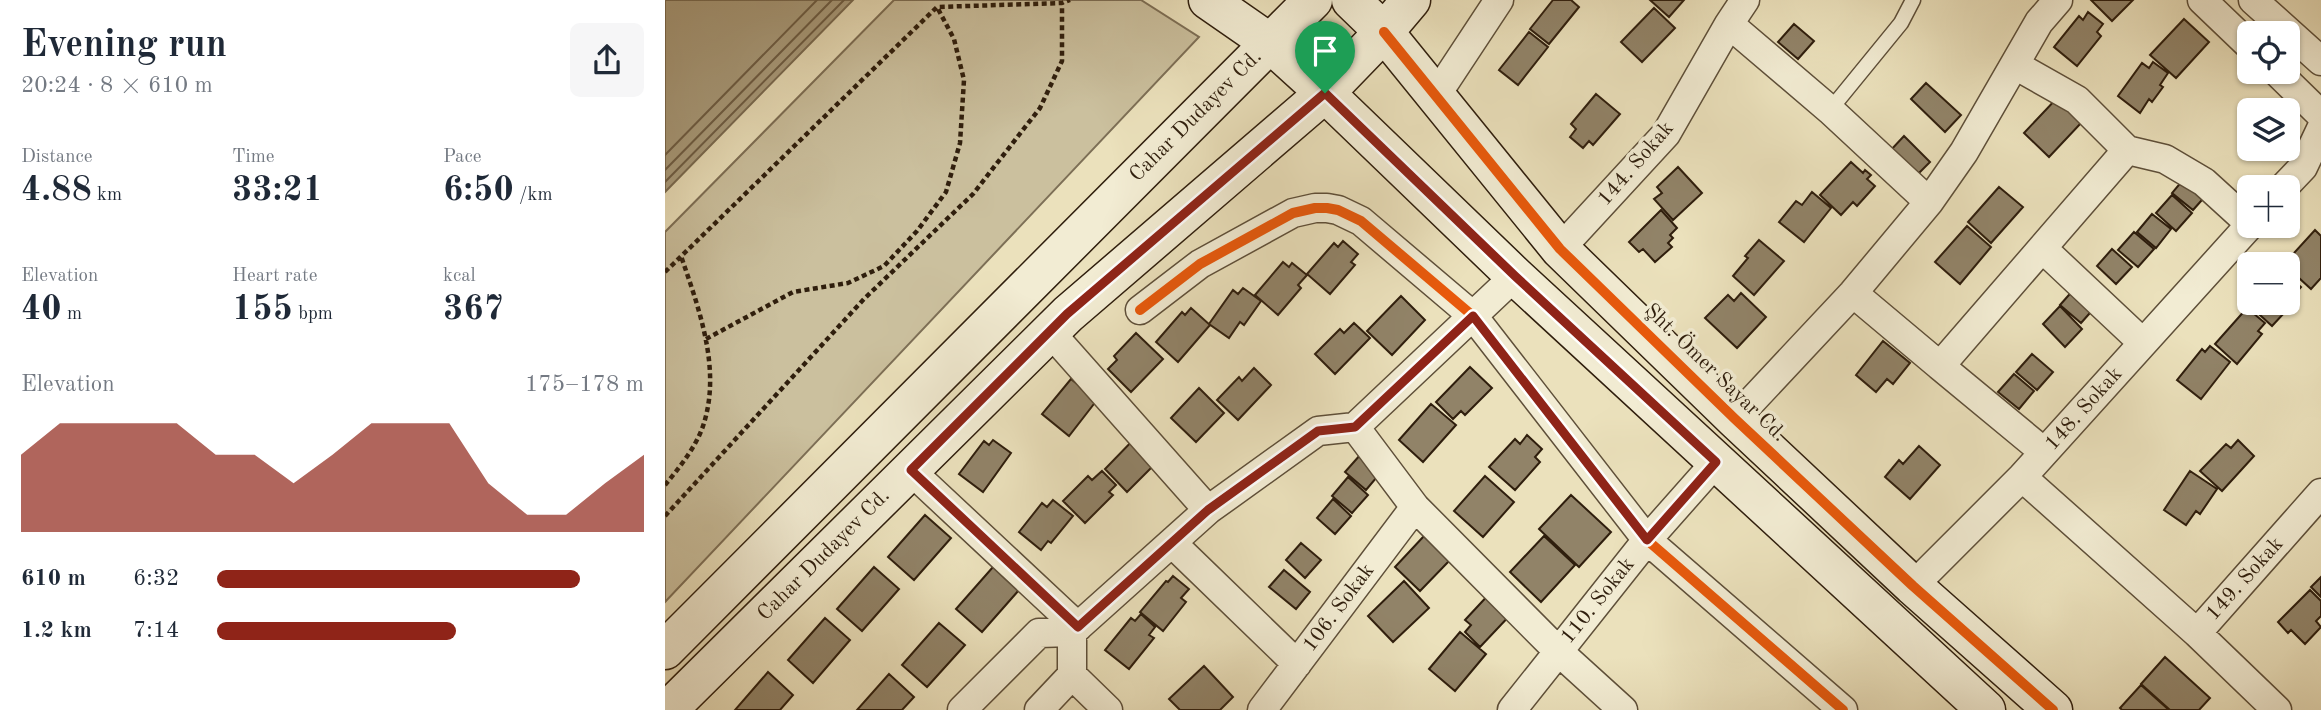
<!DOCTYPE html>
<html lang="en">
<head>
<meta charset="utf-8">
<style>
	body { margin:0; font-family:"Old Standard TT",serif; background:#f6f6f7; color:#1f2937; height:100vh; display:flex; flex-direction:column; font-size:26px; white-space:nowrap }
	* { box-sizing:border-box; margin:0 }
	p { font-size:23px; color:#747a83 }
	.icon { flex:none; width:38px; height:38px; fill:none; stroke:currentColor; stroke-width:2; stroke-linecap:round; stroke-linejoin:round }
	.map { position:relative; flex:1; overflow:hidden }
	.side { display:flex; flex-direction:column; background:#fff; width:665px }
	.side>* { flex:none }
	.fabs { position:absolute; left:1572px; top:21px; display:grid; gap:14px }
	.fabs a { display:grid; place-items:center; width:63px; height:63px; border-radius:10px; background:#fff; box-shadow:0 2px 5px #0004; font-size:35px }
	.pin { position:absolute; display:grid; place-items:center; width:60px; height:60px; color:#fff; margin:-72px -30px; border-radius:50% 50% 50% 0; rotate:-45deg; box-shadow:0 0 7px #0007 }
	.pin .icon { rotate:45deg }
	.round { display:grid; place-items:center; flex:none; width:74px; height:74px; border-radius:10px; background:#f6f6f7 }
	.overview { display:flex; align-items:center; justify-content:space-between; height:119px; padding:0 21px }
	h1 { font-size:38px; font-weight:600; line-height:52px }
	.metrics { display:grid; grid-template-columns:repeat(3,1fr); gap:10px; height:119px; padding:7px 21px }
	.metrics div { display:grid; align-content:center }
	.metrics b { font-size:35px; font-weight:600 }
	.metrics small { font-size:19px; font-weight:400 }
	.metrics p { font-size:19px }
	.chart { height:196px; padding:14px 21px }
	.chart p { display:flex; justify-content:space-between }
	.chart svg { width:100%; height:126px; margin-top:7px; fill:#8f2418; opacity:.7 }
	ul { padding:0 21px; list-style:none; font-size:23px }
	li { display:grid; grid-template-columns:112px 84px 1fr; align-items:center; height:52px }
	li i { height:18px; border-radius:9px; background:#8f2418 }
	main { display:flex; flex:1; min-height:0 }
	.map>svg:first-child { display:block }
	.green { fill:#cbc09e; stroke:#7d6f56; stroke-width:2 }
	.water { fill:#ab9f80; stroke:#796b52; stroke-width:2 }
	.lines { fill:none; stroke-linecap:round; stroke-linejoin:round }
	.shore { stroke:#6d5e46; stroke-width:2 }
	.building { fill:#918368; stroke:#2f1e0d; stroke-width:2 }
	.lane-casing { stroke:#5e4f39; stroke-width:17 }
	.street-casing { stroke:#5e4f39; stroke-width:31 }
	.secondary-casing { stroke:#2f1e0d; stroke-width:41 }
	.path { stroke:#2f1e0d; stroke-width:4.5; stroke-dasharray:5 3.5; stroke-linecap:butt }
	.lane { stroke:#f2ecd3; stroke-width:14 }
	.street { stroke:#f2ecd3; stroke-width:28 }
	.secondary { stroke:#f2ecd3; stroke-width:38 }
	.cycleway-casing { stroke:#f2ecd3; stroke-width:15 }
	.cycleway { stroke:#e8590c; stroke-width:10 }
	.route-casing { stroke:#fff; stroke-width:14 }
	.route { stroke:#8f2418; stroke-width:9 }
	.labels { text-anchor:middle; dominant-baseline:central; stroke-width:7; stroke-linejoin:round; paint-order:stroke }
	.street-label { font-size:21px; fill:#2f1e0d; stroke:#f2ecd3 }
</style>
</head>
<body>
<main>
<section class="side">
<div class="overview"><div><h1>Evening run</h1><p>20:24 · 8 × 610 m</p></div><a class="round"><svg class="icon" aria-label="share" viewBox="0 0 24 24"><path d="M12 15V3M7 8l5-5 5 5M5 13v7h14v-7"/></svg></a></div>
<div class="metrics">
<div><p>Distance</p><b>4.88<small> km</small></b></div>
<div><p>Time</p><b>33:21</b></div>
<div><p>Pace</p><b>6:50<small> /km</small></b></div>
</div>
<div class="metrics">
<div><p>Elevation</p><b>40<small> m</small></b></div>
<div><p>Heart rate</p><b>155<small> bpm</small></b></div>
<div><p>kcal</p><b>367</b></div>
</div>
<div class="chart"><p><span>Elevation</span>175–178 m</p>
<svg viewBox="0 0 160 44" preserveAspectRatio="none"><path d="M0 44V17L10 6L20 6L30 6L40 6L50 17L60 17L70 27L80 17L90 6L100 6L110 6L120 27L130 38L140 38L150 27L160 17V44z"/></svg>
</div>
<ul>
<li><b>610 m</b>6:32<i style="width:85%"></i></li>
<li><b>1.2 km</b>7:14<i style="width:56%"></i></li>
</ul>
</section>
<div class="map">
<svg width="1656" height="710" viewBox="0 0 1656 710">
	<rect width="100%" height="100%" fill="#ebe1bc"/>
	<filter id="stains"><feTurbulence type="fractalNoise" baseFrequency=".00286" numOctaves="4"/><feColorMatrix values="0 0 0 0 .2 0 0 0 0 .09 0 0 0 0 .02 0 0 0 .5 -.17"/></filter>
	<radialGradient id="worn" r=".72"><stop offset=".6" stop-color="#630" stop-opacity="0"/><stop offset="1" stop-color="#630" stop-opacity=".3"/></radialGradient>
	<!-- green -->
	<path class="green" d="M229 0H476L534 37 0 602V232Z"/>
	<!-- water -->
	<path class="water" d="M0 0H188L0 192Z"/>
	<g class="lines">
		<!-- shore -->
		<path class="shore" d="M0 155 152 0
			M0 170 167 0
			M0 182 179 0"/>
	</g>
	<!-- building -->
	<path class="building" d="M888 0H906L914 7 884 44 865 29Z
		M985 0H1019L1004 17Z
		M1426 0H1468L1447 21Z
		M989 8 1010 28 977 62 956 42Z
		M1423 12 1438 24 1432 32 1436 36 1412 66 1389 47 1414 16 1418 20Z
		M1519 19 1544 42 1511 78 1485 55Z
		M1129 24 1149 41 1133 59 1113 42Z
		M864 32 883 47 853 85 834 70Z
		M1488 62 1503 73 1495 85 1498 87 1487 102 1484 99 1475 113 1453 96 1477 63 1484 68Z
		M1261 83 1296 115 1280 132 1246 99Z
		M931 94 955 114 928 145 924 141 918 148 905 137 911 129 906 124Z
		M1393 97 1417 122 1384 157 1359 133Z
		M1239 136 1265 162 1249 178 1224 152Z
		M1186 162 1198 173 1200 170 1206 175 1202 179 1210 186 1192 206 1188 202 1176 215 1155 195Z
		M1013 167 1037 193 1008 220 989 199 997 193 992 187Z
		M1523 174 1544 192 1528 210 1507 193Z
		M1334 187 1358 207 1326 243 1303 222Z
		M1147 192 1166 208 1139 242 1114 222 1131 201 1137 205Z
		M1507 195 1527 213 1511 231 1491 213Z
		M996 210 1012 228 1005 235 1008 238 1003 243 1007 247 990 262 978 249 974 252 964 242Z
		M1487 214 1506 229 1491 248 1472 232Z
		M1302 226 1326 247 1295 284 1270 262Z
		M1650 230 1656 236V278L1646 289 1622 267V264H1619Z
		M1469 232 1489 249 1473 267 1453 250Z
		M1094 240 1119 261 1089 295 1068 276 1083 258 1080 256Z
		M678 241 693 254 686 262 690 265 665 294 642 274 669 243 673 247Z
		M1447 249 1467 267 1451 284 1432 266Z
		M618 262 624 267 627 263 642 275 633 285 636 288 613 315 590 295Z
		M1622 275 1636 287 1628 296 1631 300 1607 326 1584 305 1586 303H1622Z
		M1411 287 1432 305 1416 323 1395 305Z
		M578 288 596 301 579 325 575 322 564 338 544 324 568 290 573 294Z
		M1076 293 1101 317 1072 348 1040 318 1063 295 1069 301Z
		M736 296 760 320 727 355 702 331Z
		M1395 306 1417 329 1400 347 1378 324Z
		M526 308 545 325 513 362 491 342 517 312 520 315Z
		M1582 308 1600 323 1593 331 1597 334 1572 364 1550 344Z
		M689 323 705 338 670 374 650 354 675 329 679 333Z
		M471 333 498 359 466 392 443 369 452 360 449 356Z
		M1218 341 1245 363 1228 384 1222 379 1211 392 1191 375Z
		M1545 346 1565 362 1536 399 1512 380 1537 349 1540 352Z
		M1367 354 1388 372 1372 390 1351 372Z
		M805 367 827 388 800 415 796 411 788 419 771 402Z
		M589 368 606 385 573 420 552 400 574 377 577 381Z
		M1349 374 1369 391 1354 409 1333 392Z
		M406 379 432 400 404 436 377 414Z
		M534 388 559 413 531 442 506 418Z
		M766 404 791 425 758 462 734 440Z
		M473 435 496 458 462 492 440 469Z
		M862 435 877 449 870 457 875 462 850 490 824 467 850 439 855 444Z
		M328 440 346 453 318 492 294 474 319 441 324 445Z
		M1573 440 1589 456 1557 491 1535 471 1561 444 1566 448Z
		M1254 446 1275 465 1245 499 1220 477 1234 460 1238 464Z
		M696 454 717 471 701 490 680 472Z
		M437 471 451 485 444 492 448 495 420 523 398 501 423 476 427 480Z
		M1525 471 1552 489 1535 514 1531 511 1521 525 1499 510Z
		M820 476 849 502 818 537 789 511Z
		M683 477 703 495 687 513 667 496Z
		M906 495 946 532 914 567 874 529Z
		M668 499 686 516 670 534 652 518Z
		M388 500 408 516 386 543 383 541 376 550 354 532 377 503 382 507Z
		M260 515 286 538 249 580 223 557Z
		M759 536 785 560 755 591 730 567Z
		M879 536 910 565 876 602 845 572Z
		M636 543 656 560 640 578 621 560Z
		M209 567 234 589 197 631 172 609Z
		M328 567 354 590 317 632 291 609Z
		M619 570 645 592 631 609 604 587Z
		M508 576 524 589 516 598 521 602 498 631 475 612 501 581 503 582Z
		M1656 577V597L1646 587Z
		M739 581 764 608 728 642 703 616Z
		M1645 590 1656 601V616L1651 621 1656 627 1640 644 1626 630 1623 633 1613 622Z
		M827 591 849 611 815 647 800 632 806 625 800 620Z
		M476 614 490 627 484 635 489 638 464 669 440 650 466 618 470 621Z
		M160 618 185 640 148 683 123 660Z
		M274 623 300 645 262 687 237 665Z
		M795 632 821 654 790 691 764 669Z
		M1500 657 1545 698 1534 710H1505L1476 684Z
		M539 666 568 697 555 710H515L504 699Z
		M103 672 128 695 115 710H70Z
		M224 674 249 697 237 710H192Z
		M1476 685 1504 710H1457L1455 708Z"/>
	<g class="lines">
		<defs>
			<path id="lane" d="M1165 110 1236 23 1248 0"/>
			<path id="street" d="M1537 0 1584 45
				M1588 0 1656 61
				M1064 24 1165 110 1264 202
				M1612 72 1656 115
				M770 97 834 0
				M1462 150 1500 159 1539 182 1584 223
				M1619 187 1638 167 1656 129
				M1377 248 1478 343
				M895 249 1001 134 1064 24 1080 0
				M1188 293 1275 366 1462 150 1412 100 1350 65
				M475 310 535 264 628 213 650 208H662L673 210 696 221 808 316 982 540 1178 710
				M385 332 543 510
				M1275 366 1379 452
				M1070 419 1188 293 1264 202 1299 152 1374 22 1393 0
				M690 427 750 507 893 651 958 710
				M245 470 413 627
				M1357 477 1532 633 1612 710
				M507 543 632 664
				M1248 586 1357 477 1584 226
				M1532 633 1656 493
				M407 675 443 710
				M297 710 374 633 407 632
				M374 710 407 675V632L543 510 653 431 690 427 850 276
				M597 710 750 507
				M847 710 982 540 1051 462"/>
			<path id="secondary" d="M543 0 605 43 660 93 850 276 1321 710
				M686 0 719 32 895 249 1070 419 1248 586 1388 710
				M0 650 648 0
				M3 710 403 314 660 93 719 32 746 0"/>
		</defs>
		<!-- lane casing -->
		<use href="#lane" class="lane-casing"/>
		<!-- street casing -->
		<use href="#street" class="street-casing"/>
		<!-- secondary casing -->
		<use href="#secondary" class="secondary-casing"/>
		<!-- path -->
		<path class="path" d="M0 272 272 7 397 3 405 0
			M41 339 128 292 183 283 219 266 252 231 281 192 295 143 299 80 289 39 272 7
			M0 485C14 468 31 447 38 426 57 370 34 309 16 256
			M0 516 199 299 308 194 375 108 397 61V3"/>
		<!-- lane -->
		<use href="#lane" class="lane"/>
		<!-- street -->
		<use href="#street" class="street"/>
		<!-- secondary -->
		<use href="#secondary" class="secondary"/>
		<defs>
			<path id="cycleway" d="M719 32 895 249 1070 419 1248 586 1388 710
				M475 310 535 264 628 213 650 208H662L673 210 696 221 808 316 982 540 1178 710"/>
		</defs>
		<!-- cycleway casing -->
		<use href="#cycleway" class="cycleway-casing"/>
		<!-- cycleway -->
		<use href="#cycleway" class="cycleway"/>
	</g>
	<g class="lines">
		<defs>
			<path id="route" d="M660 93 850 276 1051 462 982 540 808 316 690 427 653 431 543 510 413 627 246 470 402 314Z"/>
		</defs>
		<!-- route casing -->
		<use href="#route" class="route-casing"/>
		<!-- route -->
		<use href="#route" class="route"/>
	</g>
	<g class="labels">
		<!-- street labels -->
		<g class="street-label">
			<text transform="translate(531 116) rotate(-45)">Cahar Dudayev Cd.</text>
			<text transform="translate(971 164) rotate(-49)">144. Sokak</text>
			<text transform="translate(1050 373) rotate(44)">Şht. Ömer Sayar Cd.</text>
			<text transform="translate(1419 409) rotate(-48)">148. Sokak</text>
			<text transform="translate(159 555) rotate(-45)">Cahar Dudayev Cd.</text>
			<text transform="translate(1580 579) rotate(-48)">149. Sokak</text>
			<text transform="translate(933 601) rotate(-51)">110. Sokak</text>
			<text transform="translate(674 608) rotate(-53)">106. Sokak</text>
		</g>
	</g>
	<rect width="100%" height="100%" filter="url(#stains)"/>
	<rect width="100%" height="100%" fill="url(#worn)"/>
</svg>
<div class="fabs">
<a><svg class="icon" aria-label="locate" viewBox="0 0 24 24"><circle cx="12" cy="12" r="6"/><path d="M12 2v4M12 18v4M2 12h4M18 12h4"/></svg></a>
<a><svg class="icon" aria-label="layers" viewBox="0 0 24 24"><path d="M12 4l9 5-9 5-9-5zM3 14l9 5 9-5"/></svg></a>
<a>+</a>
<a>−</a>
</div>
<div class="pin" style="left:660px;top:93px;background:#1e9e55"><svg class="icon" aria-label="arrive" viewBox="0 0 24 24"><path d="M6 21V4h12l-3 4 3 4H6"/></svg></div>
</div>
</main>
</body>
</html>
